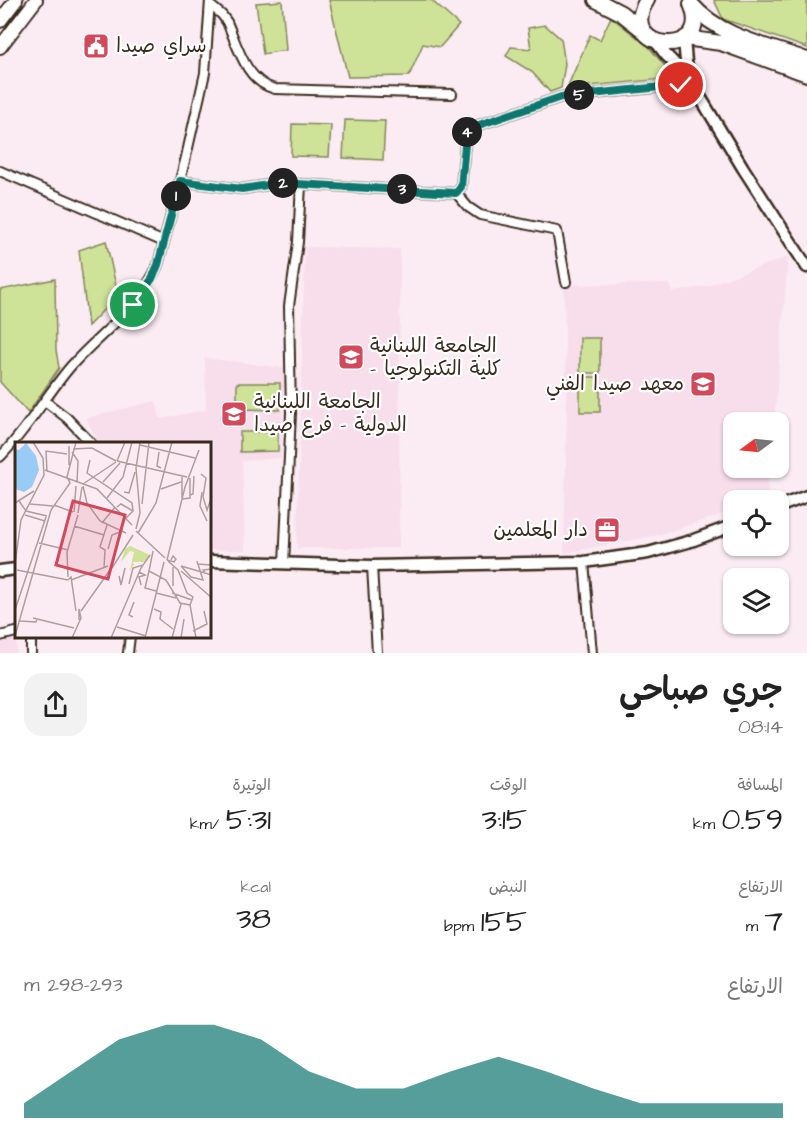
<!DOCTYPE html>
<html lang="ar">
<head>
<meta charset="utf-8">
<style>
	body { margin:0; font-family:"Architects Daughter","Playpen Sans Arabic",sans-serif; background:#f2f2f2; color:#222; direction:rtl; height:100vh; display:flex; flex-direction:column; font-size:22px; white-space:nowrap }
	* { box-sizing:border-box; margin:0 }
	p { font-size:20px; color:#767676 }
	.icon { flex:none; width:33px; height:33px; fill:none; stroke:currentColor; stroke-width:2; stroke-linecap:round; stroke-linejoin:round }
	.map { position:relative; height:653px; overflow:hidden; direction:ltr }
	.panel { display:flex; flex-direction:column; background:#fff; flex:1 }
	.panel>* { flex:none }
	.needle { width:39px; rotate:255deg }
	.controls { position:absolute; left:723px; top:412px; display:grid; gap:12px }
	.controls a { display:grid; place-items:center; width:66px; height:66px; border-radius:12px; background:#fff; box-shadow:0 2px 4px #0004; font-size:30px }
	.pin { position:absolute; display:grid; place-items:center; width:51px; height:51px; color:#fff; margin:-26px; border:3px solid #fff; border-radius:50%; box-shadow:0 2px 6px #0007 }
	.km { position:absolute; width:30px; height:30px; margin:-15px; border-radius:50%; background:#222; color:#fff; font-size:16px; line-height:30px; text-align:center }
	.round { display:grid; place-items:center; flex:none; width:63px; height:63px; border-radius:18px; background:#f2f2f2 }
	.summary { display:flex; align-items:center; justify-content:space-between; height:102px; padding:0 24px }
	h1 { font-size:33px; font-weight:600; line-height:45px }
	.metrics { display:grid; grid-template-columns:repeat(3,1fr); gap:9px; height:102px; padding:6px 24px }
	.metrics div { display:grid; align-content:center }
	.metrics b { font-size:30px; font-weight:600 }
	.metrics small { font-size:16px; font-weight:400 }
	.metrics p { font-size:16px }
	.chart { height:168px; padding:12px 24px }
	.chart p { display:flex; justify-content:space-between }
	.chart svg { width:100%; height:108px; margin-top:6px; fill:#0f766e; opacity:.7 }
	.map>svg:first-child { display:block }
	.built { fill:#f8ddeb }
	.green { fill:#cee398; stroke:#84865b; stroke-width:1.5 }
	.lines { fill:none; stroke-linecap:round; stroke-linejoin:round }
	.street-casing { stroke:#3b2a1e; stroke-width:12 }
	.secondary-casing { stroke:#3b2a1e; stroke-width:15 }
	.primary-casing { stroke:#3b2a1e; stroke-width:16 }
	.highway-casing { stroke:#3b2a1e; stroke-width:18 }
	.street { stroke:#fff; stroke-width:8 }
	.secondary { stroke:#fff; stroke-width:10 }
	.primary { stroke:#fff; stroke-width:12 }
	.highway { stroke:#fff; stroke-width:14 }
	.route-casing { stroke:#fff; stroke-width:12 }
	.route { stroke:#0f766e; stroke-width:8 }
	.labels { text-anchor:middle; dominant-baseline:central; stroke-width:4.5; stroke-linejoin:round; paint-order:stroke }
	.poi-label { font-size:20px; fill:#3b2a1e; stroke:#fff; text-anchor:start }
	.inset-road { fill:none; stroke:#ae9e9e; stroke-width:1.5 }
	.view { fill:#d1495b; fill-opacity:0.15; stroke:#d1495b; stroke-width:3 }
	.inset-edge { fill:none; stroke:#3b2a1e; stroke-width:3 }
</style>
</head>
<body>
<div class="map">
<svg width="807" height="653" viewBox="0 0 807 653">
	<rect width="100%" height="100%" fill="#fbebf3"/>
	<filter id="ink" filterUnits="userSpaceOnUse"><feTurbulence type="fractalNoise" baseFrequency=".0167" numOctaves="2"/><feDisplacementMap in="SourceGraphic" scale="12" xChannelSelector="R" yChannelSelector="G"/><feConvolveMatrix kernelMatrix="1 2 1 2 8 2 1 2 1" color-interpolation-filters="sRGB"/></filter>
	<g filter="url(#ink)">
		<!-- built -->
		<path class="built" d="M305 247 400 249 399 548H297Z
			M788 257 774 423H734V468H769L767 500 734 501 733 511 658 535 564 553 567 418 564 285 669 284 673 292 704 287Z
			M205 358 284 368 281 458 242 461 245 550H210V443H99L86 418 156 401 160 419 206 410Z
			M16 636V653H0V641Z"/>
		<!-- green -->
		<path class="green" d="M329 0H431L459 25 440 47 423 44 409 76 348 77Z
			M714 0H807V48L723 19Z
			M282 1 286 50 263 54 256 3Z
			M611 17 648 46 675 78 567 88 590 35 600 40Z
			M545 25 561 39 565 64 561 88 550 92 532 72 506 56 511 47 531 49 528 28Z
			M345 120 385 121 383 160 343 158Z
			M292 124 331 125 329 157 291 156Z
			M106 241 118 295 88 326 79 250Z
			M55 279 56 350 59 368 28 413 0 382V290Z
			M580 338H600V373H580Z
			M580 377H600V412H580Z
			M237 383H280V410L237 409Z
			M240 432H278V451L240 452Z"/>
		<g class="lines">
			<defs>
				<path id="street" d="M210 5 222 15 227 22C238 47 246 82 275 89L452 94
					M0 171 164 242
					M180 181 242 189 280 183 456 193 461 187 466 134 476 126 561 97 673 86 691 82
					M456 193 468 207 480 215 557 231 566 282
					M45 401 67 418 91 443
					M0 457C28 429 46 395 71 366 102 331 138 310 158 265L186 157 205 73 210 0
					M584 562 592 653
					M284 564 291 413 289 306 298 242 301 184
					M372 566 377 653
					M0 636 16 632
					M31 653V636
					M128 653 130 636"/>
				<path id="secondary" d="M684 39 686 62 691 82 743 168 807 267
					M656 42 666 55 688 77
					M778 507 807 496
					M210 561 372 566 584 562 648 553 691 541 734 525
					M0 571 16 569"/>
				<path id="primary" d="M0 21 16 0
					M0 47 36 0"/>
				<path id="highway" d="M596 0 621 13 644 31
					M647 0C614 52 715 61 691 4
					M692 5C720 37 768 46 807 60
					M685 38 721 43 807 74"/>
			</defs>
			<!-- street casing -->
			<use href="#street" class="street-casing"/>
			<!-- secondary casing -->
			<use href="#secondary" class="secondary-casing"/>
			<!-- primary casing -->
			<use href="#primary" class="primary-casing"/>
			<!-- highway casing -->
			<use href="#highway" class="highway-casing"/>
			<!-- street -->
			<use href="#street" class="street"/>
			<!-- secondary -->
			<use href="#secondary" class="secondary"/>
			<!-- primary -->
			<use href="#primary" class="primary"/>
			<!-- highway -->
			<use href="#highway" class="highway"/>
		</g>
	</g>
	<g class="lines" filter="url(#ink)">
		<defs>
			<path id="route" d="M133 305 152 279 158 265 180 181 242 189 280 183 456 193 461 187 466 134 476 126 561 97 681 85"/>
		</defs>
		<!-- route casing -->
		<use href="#route" class="route-casing"/>
		<!-- route -->
		<use href="#route" class="route"/>
	</g>
	<!-- icons -->
	<defs>
		<symbol id="civic-square" viewBox="-11 -11 22 22"><rect x="-9" y="-9" width="18" height="18" rx="4" fill="#d1495b" stroke="#fff"/><path d="M-.6-6.5H3V-4.5H.6V-3L4-1V1h2V6H-6V1h2V-1L-.6-3ZM-1.2 2.5V6h2.4V2.5Z" fill="#fff"/></symbol>
		<symbol id="university-square" viewBox="-11 -11 22 22"><rect x="-9" y="-9" width="18" height="18" rx="4" fill="#d1495b" stroke="#fff"/><path d="M0-5L7-2L0 1L-7-2ZM-4 1L0 2.5L4 1V4Q0 6-4 4Z" fill="#fff"/></symbol>
		<symbol id="school-square" viewBox="-11 -11 22 22"><rect x="-9" y="-9" width="18" height="18" rx="4" fill="#d1495b" stroke="#fff"/><path d="M0-5L7-2L0 1L-7-2ZM-4 1L0 2.5L4 1V4Q0 6-4 4Z" fill="#fff"/></symbol>
		<symbol id="office-square" viewBox="-11 -11 22 22"><rect x="-9" y="-9" width="18" height="18" rx="4" fill="#d1495b" stroke="#fff"/><path d="M-6-3h4V-5.5h4V-3h4V5H-6ZM-1-4.5V-3h2v-1.5ZM-6 0V1H6V0Z" fill="#fff"/></symbol>
	</defs>
	<g fill-rule="evenodd">
		<use href="#civic-square" x="81" y="31" width="30" height="30"/>
		<use href="#university-square" x="336" y="342" width="30" height="30"/>
		<use href="#school-square" x="688" y="369" width="30" height="30"/>
		<use href="#university-square" x="219" y="399" width="30" height="30"/>
		<use href="#office-square" x="592" y="515" width="30" height="30"/>
	</g>
	<g class="labels">
		<!-- poi labels -->
		<g class="poi-label">
			<text x="116" y="46">سراي صيدا</text>
			<text x="370" y="346">الجامعة اللبنانية<tspan x="370" dy="23">- كلية التكنولوجيا</tspan></text>
			<text x="684" y="384" text-anchor="end">معهد صيدا الفني</text>
			<text x="254" y="402">الجامعة اللبنانية<tspan x="254" dy="23">الدولية - فرع صيدا</tspan></text>
			<text x="588" y="530" text-anchor="end">دار المعلمين</text>
		</g>
	</g>
	<!-- overview -->
	<g transform="translate(15 442)">
		<rect width="196" height="196" fill="#fbebf3"/>
		<path d="M115 104 135 113 130 120H117L119 122 115 129 119 110 115 109 106 120 110 107Z" fill="#cee398"/>
		<path d="M11 1 21 14 24 28 17 45 9 50 0 47V7L4 8Z" fill="#98ccf6"/>
		<path class="inset-road" d="M125 3 180 16M54 4V23M58 7 77 6 101 19M57 10 63 19 62 40M144 10 142 24 146 26M75 18 72 31 117 61 118 69 111 76M102 19 172 35M102 19 110 0M30 28 82 47 117 83M32 30 31 9 52 12M186 32 191 36 188 55 192 68 197 54M88 40 105 21M68 42 101 20M68 44 72 61 85 79 111 91M146 47 166 40M109 50 114 51 120 30M187 50 185 64 192 79M175 53 178 52 179 34M92 56 108 35 117 0M167 56V35M167 57 175 56V36M4 59 11 69 32 74M0 61 19 49M15 62 38 64M127 62 134 0M39 63 58 70M102 65 106 62 118 69M59 70 61 44M63 71 67 45M10 73 30 79M87 81 100 65M59 84 89 93M121 87 125 71 121 26 125 0M121 89 150 116M123 91 141 61 157 0M24 101 53 108M93 107 97 93 105 90M138 109 134 129 151 138 165 161 175 163 181 196M152 118 159 120 161 117 158 114 156 118M152 118 170 45 184 8M153 119 163 128 172 151 178 155 175 163M0 122 6 78 29 33 28 16 18 0M182 122 196 123V127L188 128 190 130M166 124 176 135 188 138 182 119M166 124 197 133M89 126 90 108 85 105 92 83M97 126 118 93M2 128 53 138M134 129 130 146 141 149M166 129 197 156M124 130 130 133 124 135 126 143M104 134 106 143 110 126M53 135 52 110 63 73M53 138 56 135 61 169M56 138 93 124M114 142 118 126 128 123M158 144V125M141 151 161 156M157 151 177 158M139 167 146 170 145 177 158 187M0 168 31 75M66 169 95 128M118 175 114 173 119 160M18 176 59 186M5 179 21 180 22 177M102 185 131 194M178 189 192 182 189 169M0 194 36 68 55 41 52 35 61 0M57 196 66 176 64 167V178M96 196 126 126 135 113M130 196 149 120M157 196 166 162M166 196 169 177"/>
		<path class="view" d="M58 59 110 73 93 137 41 123Z"/>
		<rect width="196" height="196" class="inset-edge"/>
	</g>
</svg>
<div class="controls">
<a><svg class="needle" viewBox="-14 -14 28 28"><path d="M0-13l5 13h-10z" fill="#e53935"/><path d="M0 13l5-13h-10z" fill="#767676"/></svg></a>
<a><svg class="icon" aria-label="locate" viewBox="0 0 24 24"><circle cx="12" cy="12" r="6"/><path d="M12 2v4M12 18v4M2 12h4M18 12h4"/></svg></a>
<a><svg class="icon" aria-label="layers" viewBox="0 0 24 24"><path d="M12 4l9 5-9 5-9-5zM3 14l9 5 9-5"/></svg></a>
</div>
<div class="pin" style="left:133px;top:305px;background:#1e9e55"><svg class="icon" aria-label="arrive" viewBox="0 0 24 24"><path d="M6 21V4h12l-3 4 3 4H6"/></svg></div>
<div class="pin" style="left:681px;top:85px;background:#d93025"><svg class="icon" aria-label="check" viewBox="0 0 24 24"><path d="M5 12l5 5 9-10"/></svg></div>
<b class="km" style="left:176px;top:196px">1</b>
<b class="km" style="left:283px;top:183px">2</b>
<b class="km" style="left:402px;top:189px">3</b>
<b class="km" style="left:467px;top:132px">4</b>
<b class="km" style="left:579px;top:95px">5</b>
</div>
<section class="panel">
<div class="summary"><div><h1>جري صباحي</h1><p>08:14</p></div><a class="round"><svg class="icon" aria-label="share" viewBox="0 0 24 24"><path d="M12 15V3M7 8l5-5 5 5M5 13v7h14v-7"/></svg></a></div>
<div class="metrics">
<div><p>المسافة</p><b>0.59<small> km</small></b></div>
<div><p>الوقت</p><b>3:15</b></div>
<div><p>الوتيرة</p><b>5:31<small> /km</small></b></div>
</div>
<div class="metrics">
<div><p>الارتفاع</p><b>7<small> m</small></b></div>
<div><p>النبض</p><b>155<small> bpm</small></b></div>
<div><p>kcal</p><b>38</b></div>
</div>
<div class="chart"><p><span>الارتفاع</span>293–298 m</p>
<svg viewBox="0 0 160 44" preserveAspectRatio="none"><path d="M0 44V38L10 25L20 12L30 6L40 6L50 12L60 25L70 32L80 32L90 25L100 19L110 25L120 32L130 38L140 38L150 38L160 38V44z"/></svg>
</div>
</section>
</body>
</html>
